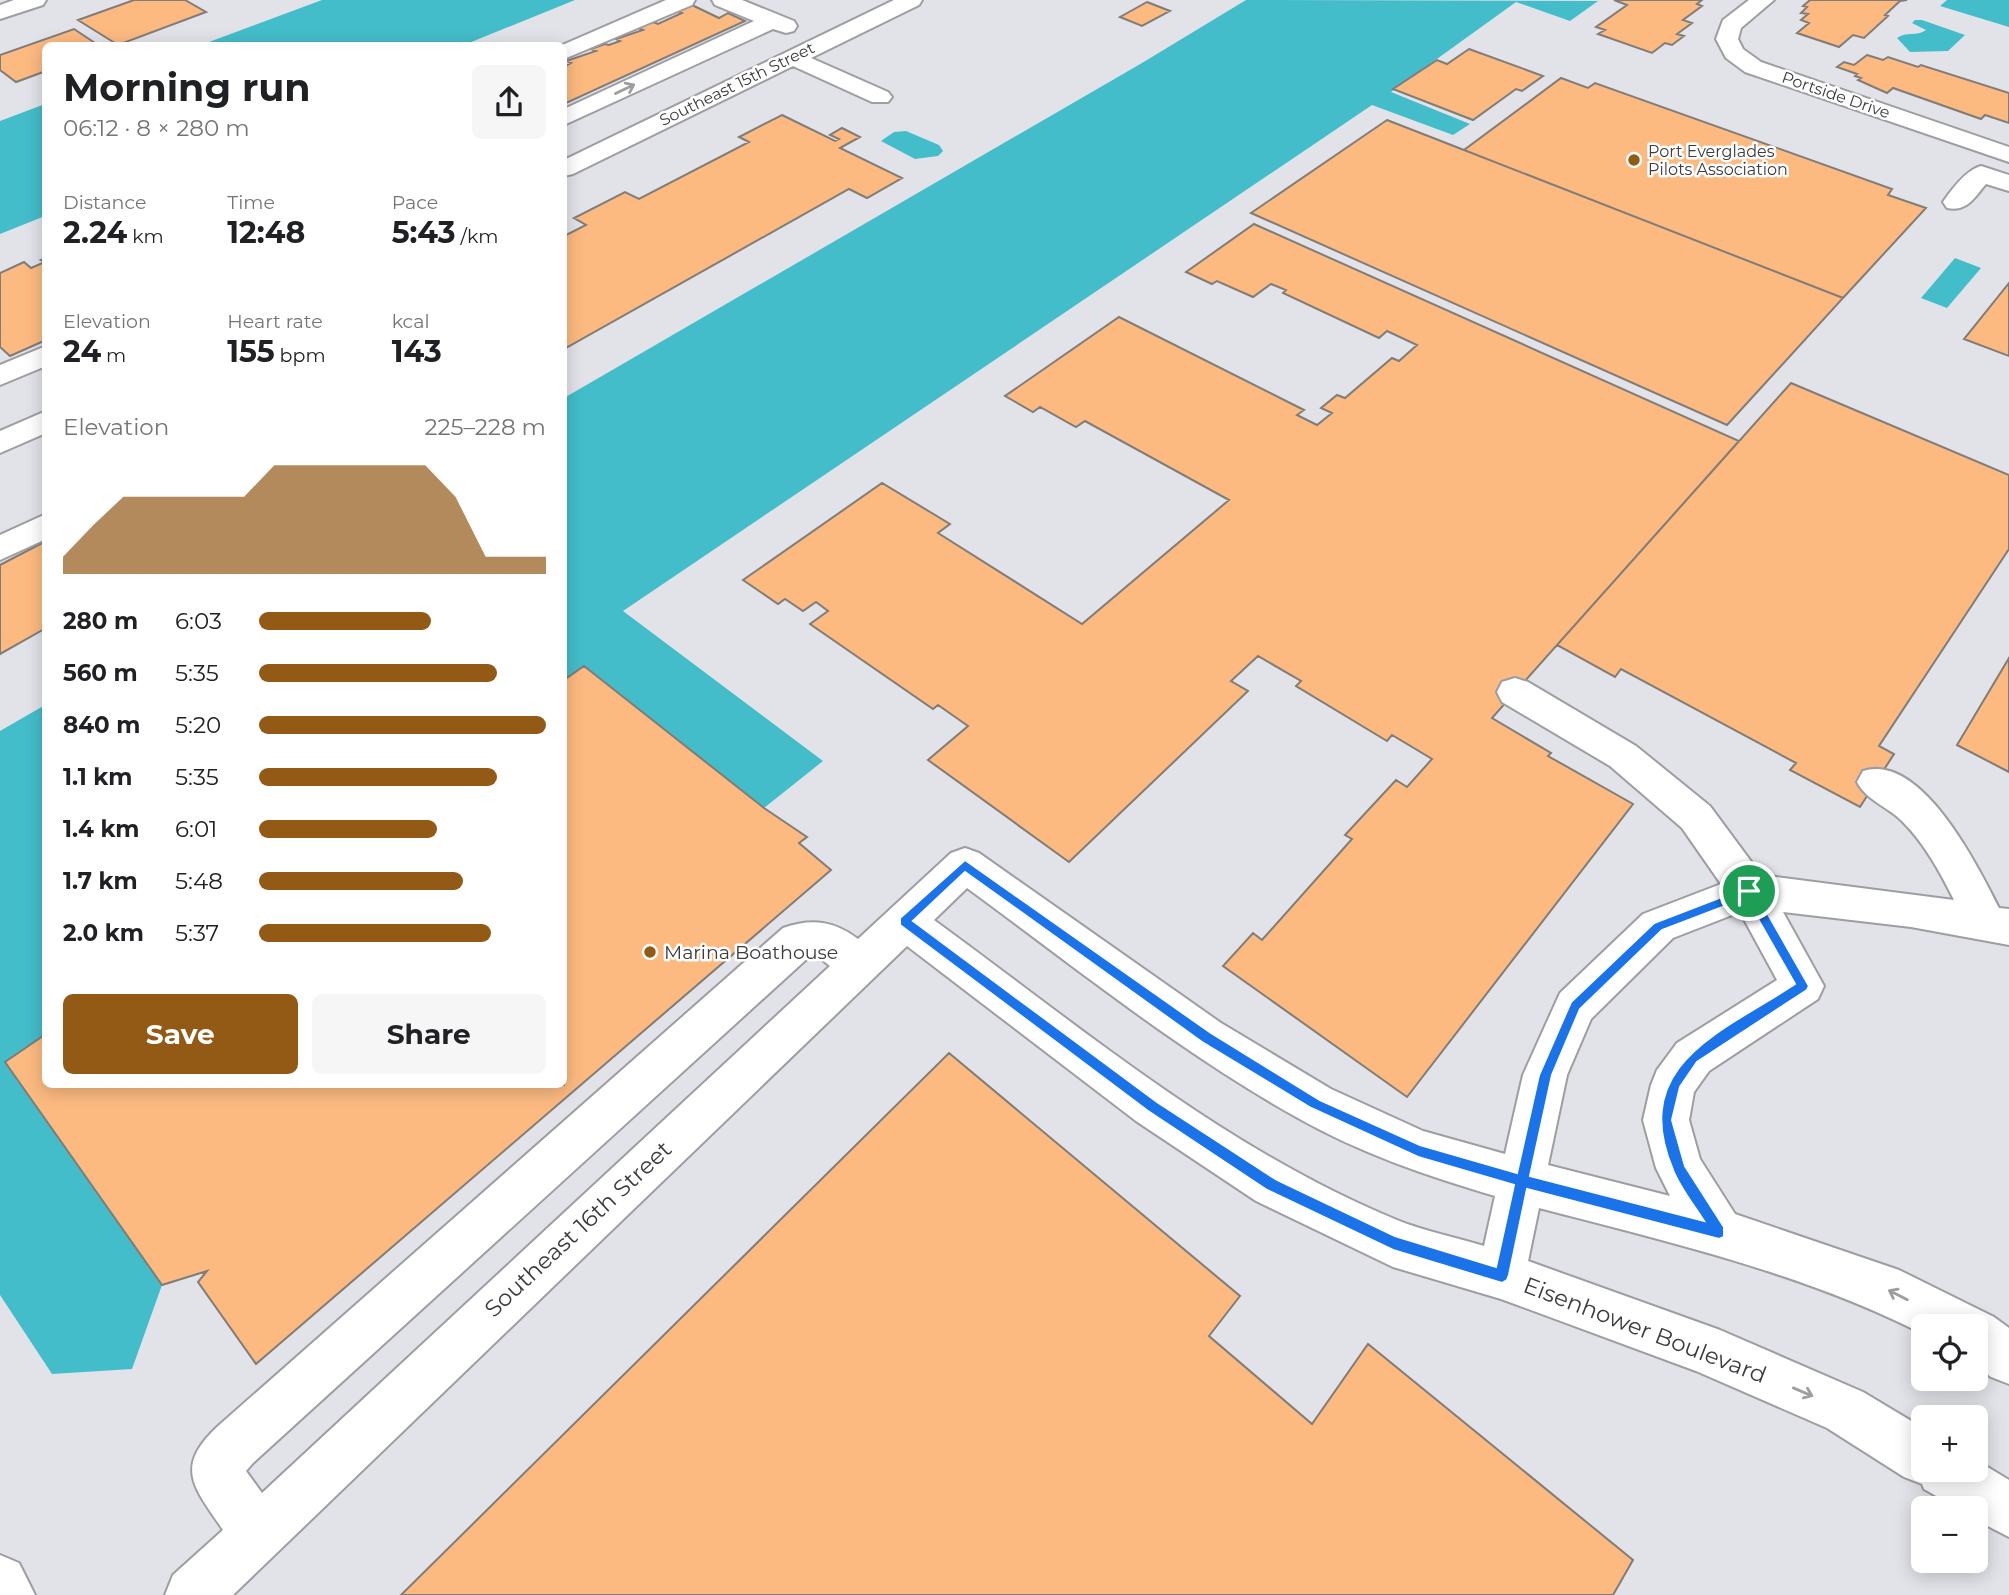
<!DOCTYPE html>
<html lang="en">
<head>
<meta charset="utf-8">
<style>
	body { margin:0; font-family:Montserrat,sans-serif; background:#f6f6f6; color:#202124; height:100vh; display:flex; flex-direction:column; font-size:26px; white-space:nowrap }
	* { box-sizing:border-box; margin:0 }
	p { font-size:23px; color:#757577 }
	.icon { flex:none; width:38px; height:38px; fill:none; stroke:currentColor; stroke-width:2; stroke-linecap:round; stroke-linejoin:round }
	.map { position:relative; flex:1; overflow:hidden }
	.drawer { position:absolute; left:42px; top:42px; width:525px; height:1046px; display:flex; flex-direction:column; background:#fff; border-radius:10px; box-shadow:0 4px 18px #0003 }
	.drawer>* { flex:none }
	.buttons { position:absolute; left:1911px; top:1314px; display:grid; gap:14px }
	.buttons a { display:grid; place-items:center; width:77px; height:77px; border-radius:10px; background:#fff; box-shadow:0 4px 18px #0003; font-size:35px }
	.pin { position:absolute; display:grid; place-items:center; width:60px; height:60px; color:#fff; margin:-30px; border:4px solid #fff; border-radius:50%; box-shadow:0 2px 7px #0007 }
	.round { display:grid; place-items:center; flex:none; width:74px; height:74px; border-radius:10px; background:#f6f6f6 }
	.summary { display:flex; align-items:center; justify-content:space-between; height:119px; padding:0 21px }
	h1 { font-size:38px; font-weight:700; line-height:52px }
	.figures { display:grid; grid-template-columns:repeat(3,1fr); gap:10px; height:119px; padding:7px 21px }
	.figures div { display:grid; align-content:center }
	.figures b { font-size:30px; font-weight:700 }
	.figures small { font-size:19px; font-weight:400 }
	.figures p { font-size:19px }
	.chart { height:196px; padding:14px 21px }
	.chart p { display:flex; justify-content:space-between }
	.chart svg { width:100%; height:126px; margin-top:7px; fill:#935a16; opacity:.7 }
	.button { display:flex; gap:14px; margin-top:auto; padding:14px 21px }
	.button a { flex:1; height:80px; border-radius:10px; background:#935a16; color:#fff; font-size:28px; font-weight:700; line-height:80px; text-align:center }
	.button a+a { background:#f6f6f6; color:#202124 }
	ul { padding:0 21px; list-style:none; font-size:23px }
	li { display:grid; grid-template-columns:112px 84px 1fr; align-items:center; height:52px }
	li i { height:18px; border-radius:9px; background:#935a16 }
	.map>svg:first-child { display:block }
	.water { fill:#44bdca }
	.building { fill:#fcba80; stroke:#807c78; stroke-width:2 }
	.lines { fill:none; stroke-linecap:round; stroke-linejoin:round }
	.minor-casing { stroke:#9d9da3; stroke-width:4 }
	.minor { fill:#fff; fill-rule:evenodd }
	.oneway { stroke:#9e9e9f }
	.route { fill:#1a73e8; stroke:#fff; stroke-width:2; fill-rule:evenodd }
	.poi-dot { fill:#935a16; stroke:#fff; stroke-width:2.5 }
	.labels { text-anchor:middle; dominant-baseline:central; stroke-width:5; stroke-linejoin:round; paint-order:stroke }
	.far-street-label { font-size:16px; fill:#3c3c3f; stroke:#fff }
	.far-poi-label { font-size:16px; fill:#3c3c3f; stroke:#fff; text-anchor:start }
	.poi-label { font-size:19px; fill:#3c3c3f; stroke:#fff; text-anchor:start }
	.near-street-label { font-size:23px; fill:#3c3c3f; stroke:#fff }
</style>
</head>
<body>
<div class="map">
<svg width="2009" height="1595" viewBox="0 0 2009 1595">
	<rect width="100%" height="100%" fill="#e2e3e9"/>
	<!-- water -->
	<path class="water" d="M322 0H575L464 45H201Z
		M1246 0 1598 1 1570 21 1516 2 1391 92 1470 124 1453 135 1372 105 623 611 823 761 764 808 584 666 564 680V398L1142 63Z
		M1947 0H2009V27L1940 6Z
		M1915 20H1922L1965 35 1948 51 1910 52 1897 38C1906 31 1917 37 1926 30L1912 23Z
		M45 104V216L0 234V121Z
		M906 131 939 145 943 151 938 156 915 159 881 141 894 132Z
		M1955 258 1981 268 1947 308 1921 298Z
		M45 705V1034L5 1062 162 1285 132 1369 52 1374 0 1295V731Z"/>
	<!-- building -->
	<path class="building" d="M134 0H185L206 12 118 45 78 20Z
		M1614 0H1702L1697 4 1702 6 1683 20 1692 23 1677 34 1684 36 1672 45 1665 43 1652 53 1598 34 1605 30 1596 27 1627 5Z
		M1810 0H1907L1900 1 1885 15 1888 16 1864 38 1853 35 1839 47 1797 33 1809 23 1801 20 1808 14 1801 13 1807 7 1803 6Z
		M1147 2 1170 11 1142 26 1120 17Z
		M692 5 719 18 728 13 745 21 564 104V67L571 63 566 61 596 51 591 49 605 44 609 45 620 41 616 39 643 30 638 28 653 22 658 24 682 13 678 11Z
		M74 29 98 45 46 46V71L16 82 0 70V55Z
		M1469 49 1543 76 1522 91 1516 89 1473 120 1393 89 1437 60 1447 64Z
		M1867 55 1883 60 1888 57 1918 67 1921 65 2009 93V123L1985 115 1981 119 1893 88 1887 93 1858 80 1861 78 1855 76 1857 74 1837 67 1844 62 1854 65Z
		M1561 78 1588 88 1595 83 1892 189 1888 195 1926 208 1843 298 1464 150Z
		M782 115 835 141 839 139 830 135 842 128 860 137 840 148 902 178 867 198 849 189 564 349V236L586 225 574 218 625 192 639 199 749 142 739 137Z
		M1387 120 1464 150 1843 298 1727 425 1251 213Z
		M1254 224 1739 441 1492 718 1551 753 1548 756 1633 804 1407 1097 1223 966 1253 933 1262 940 1352 839 1345 835 1396 780 1407 787 1432 759 1392 735 1387 741 1296 686 1301 681 1258 656 1231 681 1248 691 1069 862 928 760 968 726 938 705 933 709 810 624 828 611 816 602 803 611 785 599 778 604 743 580 882 483 950 524 938 533 1082 624 1229 500 1085 421 1076 427 1040 407 1033 412 1005 396 1119 317 1304 410 1297 415 1317 425 1332 413 1321 408 1337 395 1345 398 1392 358 1399 361 1417 345 1387 331 1379 338 1283 293 1286 290 1271 284 1253 297 1217 281 1212 284 1186 272Z
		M46 258V340L10 356 0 347V273L24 262 31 268 45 262 41 260Z
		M2009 283V356L1964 339Z
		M1791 383 2009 475V549L1879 746 1894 754 1860 807 1790 770 1796 763 1621 669 1615 677 1557 645Z
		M46 541V628L0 654V565Z
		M2009 658V772L1957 745Z
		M584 666 764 808 807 837 799 843 831 870 256 1364 198 1282 207 1271 162 1285 5 1062 46 1034V1085H564V680Z
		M949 1053 1240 1296 1209 1336 1312 1424 1368 1344 1633 1560 1613 1595H401Z"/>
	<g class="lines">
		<defs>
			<path id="minor" d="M14 0H46L43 5 0 19V5Z
				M666 0H695L692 5 564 59V46H560Z
				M712 0H742L794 21 797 26 794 31 786 33 773 29 564 125V109L754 21 715 5Z
				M894 0H922L919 5 811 58 888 92 892 97 888 102H872L793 66 573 174 564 176V160Z
				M1749 0H1774L1741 28 1738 39 1743 49 1761 62 2009 147V162L1745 72 1726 58 1716 39 1723 20Z
				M1981 166 2009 175V191L1986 184C1974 198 1967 212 1947 208L1943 202C1952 189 1966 170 1981 166Z
				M46 346V366L0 385V365Z
				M46 411V433L0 453V431Z
				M46 514V539L0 560V535Z
				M1515 678 1528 682 1636 746 1710 806 1761 875 1954 900C1940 872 1925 844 1902 821 1888 807 1866 800 1857 782L1863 771C1921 752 1978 866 1999 908L2009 909V945L1911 927 1783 912 1824 986 1818 999 1709 1071 1694 1092 1689 1120 1700 1159 1735 1214 1899 1270 1994 1317 2009 1328V1384L1991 1377 1976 1365V1326H1923V1334C1803 1273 1669 1242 1539 1208L1528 1261 1720 1330 1863 1392 1923 1428V1470H1976V1460L2009 1480V1537L1976 1520V1508H1957L1924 1489 1922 1484 1904 1477 1827 1428 1696 1371 1501 1299 1393 1267 1256 1201 1136 1121 907 946 233 1595H165L173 1575 223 1530C194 1487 174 1468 217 1427L783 928C812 918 834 921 858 939L951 853 965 848 979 853 1221 1023 1331 1089 1423 1131 1505 1154 1523 1075 1560 993 1643 914 1721 884 1682 828 1610 766 1502 702 1497 692 1502 682ZM967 888C1075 967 1181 1053 1298 1118 1360 1153 1427 1176 1495 1196L1484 1246C1455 1237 1424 1231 1397 1220 1226 1150 1082 1028 934 920ZM1740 912 1777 980 1677 1043 1657 1070 1651 1085 1643 1120 1656 1168 1670 1196 1548 1165 1567 1075 1591 1019 1673 938ZM810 956H817L830 966 262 1493 246 1471 253 1463Z
				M0 1555 19 1563 35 1595H0Z"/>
		</defs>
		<!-- minor casing -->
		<use href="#minor" class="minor-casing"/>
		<!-- minor -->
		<use href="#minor" class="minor"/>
	</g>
	<!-- one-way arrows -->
	<defs><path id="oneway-shaft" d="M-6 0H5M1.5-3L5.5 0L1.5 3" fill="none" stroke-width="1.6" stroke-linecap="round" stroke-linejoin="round" transform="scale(1.75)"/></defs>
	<g class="oneway">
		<use href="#oneway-shaft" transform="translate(625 89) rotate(-25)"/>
		<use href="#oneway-shaft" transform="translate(1898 1295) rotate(-153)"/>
		<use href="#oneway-shaft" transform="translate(1803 1392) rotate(23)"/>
	</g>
	<!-- route -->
	<path class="route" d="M965 860 1211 1033 1320 1100 1420 1145 1517 1173 1539 1075 1571 1002 1654 923 1745 888H1753L1809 986 1807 990 1697 1062 1680 1087 1672 1120 1685 1166 1724 1227V1237L1719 1239 1527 1189 1509 1275 1507 1280 1502 1283 1393 1250 1267 1190 1148 1111 900 925V918ZM965 872 1202 1042 1311 1108 1418 1157 1514 1185 1496 1267 1395 1236 1277 1180 1157 1102 913 921ZM1746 898 1795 984C1722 1032 1628 1064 1673 1170 1680 1188 1694 1205 1704 1221L1530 1176 1552 1075 1580 1009 1662 930Z"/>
	<!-- markers -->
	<g class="poi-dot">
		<circle cx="1634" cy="160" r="7"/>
		<circle cx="650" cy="952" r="7"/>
	</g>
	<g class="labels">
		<!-- far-street labels -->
		<g class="far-street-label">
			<text transform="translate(737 84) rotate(-26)">Southeast 15th Street</text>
			<text transform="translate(1836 95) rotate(19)">Portside Drive</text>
		</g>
		<!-- far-poi labels -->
		<g class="far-poi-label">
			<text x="1648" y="151">Port Everglades<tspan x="1648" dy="18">Pilots Association</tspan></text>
		</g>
		<!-- poi labels -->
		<g class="poi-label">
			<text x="664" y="952">Marina Boathouse</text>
		</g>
		<!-- near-street labels -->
		<g class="near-street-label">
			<text transform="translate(578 1229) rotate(-43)">Southeast 16th Street</text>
			<text transform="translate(1645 1330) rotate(21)">Eisenhower Boulevard</text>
		</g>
	</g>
</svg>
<div class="buttons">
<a><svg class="icon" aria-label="locate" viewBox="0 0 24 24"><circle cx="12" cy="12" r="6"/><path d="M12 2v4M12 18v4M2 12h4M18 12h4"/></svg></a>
<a>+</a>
<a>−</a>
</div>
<div class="pin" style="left:1749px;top:891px;background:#1e9e55"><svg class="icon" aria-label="arrive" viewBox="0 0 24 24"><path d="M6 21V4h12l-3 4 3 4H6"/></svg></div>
<section class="drawer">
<div class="summary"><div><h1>Morning run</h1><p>06:12 · 8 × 280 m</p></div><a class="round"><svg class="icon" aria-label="share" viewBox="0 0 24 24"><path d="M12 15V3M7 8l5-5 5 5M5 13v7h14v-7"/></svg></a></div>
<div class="figures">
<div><p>Distance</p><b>2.24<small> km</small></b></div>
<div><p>Time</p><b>12:48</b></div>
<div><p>Pace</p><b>5:43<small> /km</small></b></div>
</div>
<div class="figures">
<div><p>Elevation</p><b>24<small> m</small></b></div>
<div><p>Heart rate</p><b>155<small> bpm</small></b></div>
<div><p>kcal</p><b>143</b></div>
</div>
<div class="chart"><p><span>Elevation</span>225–228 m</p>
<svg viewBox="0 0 160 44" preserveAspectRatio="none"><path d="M0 44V38L10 27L20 17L30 17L40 17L50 17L60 17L70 6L80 6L90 6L100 6L110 6L120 6L130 17L140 38L150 38L160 38V44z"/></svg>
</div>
<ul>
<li><b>280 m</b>6:03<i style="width:60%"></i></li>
<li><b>560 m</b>5:35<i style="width:83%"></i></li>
<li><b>840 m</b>5:20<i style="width:100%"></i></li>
<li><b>1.1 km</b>5:35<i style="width:83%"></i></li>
<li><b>1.4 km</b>6:01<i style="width:62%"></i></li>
<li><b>1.7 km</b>5:48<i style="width:71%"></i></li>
<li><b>2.0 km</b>5:37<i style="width:81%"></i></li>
</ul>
<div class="button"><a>Save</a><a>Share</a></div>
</section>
</div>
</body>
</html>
